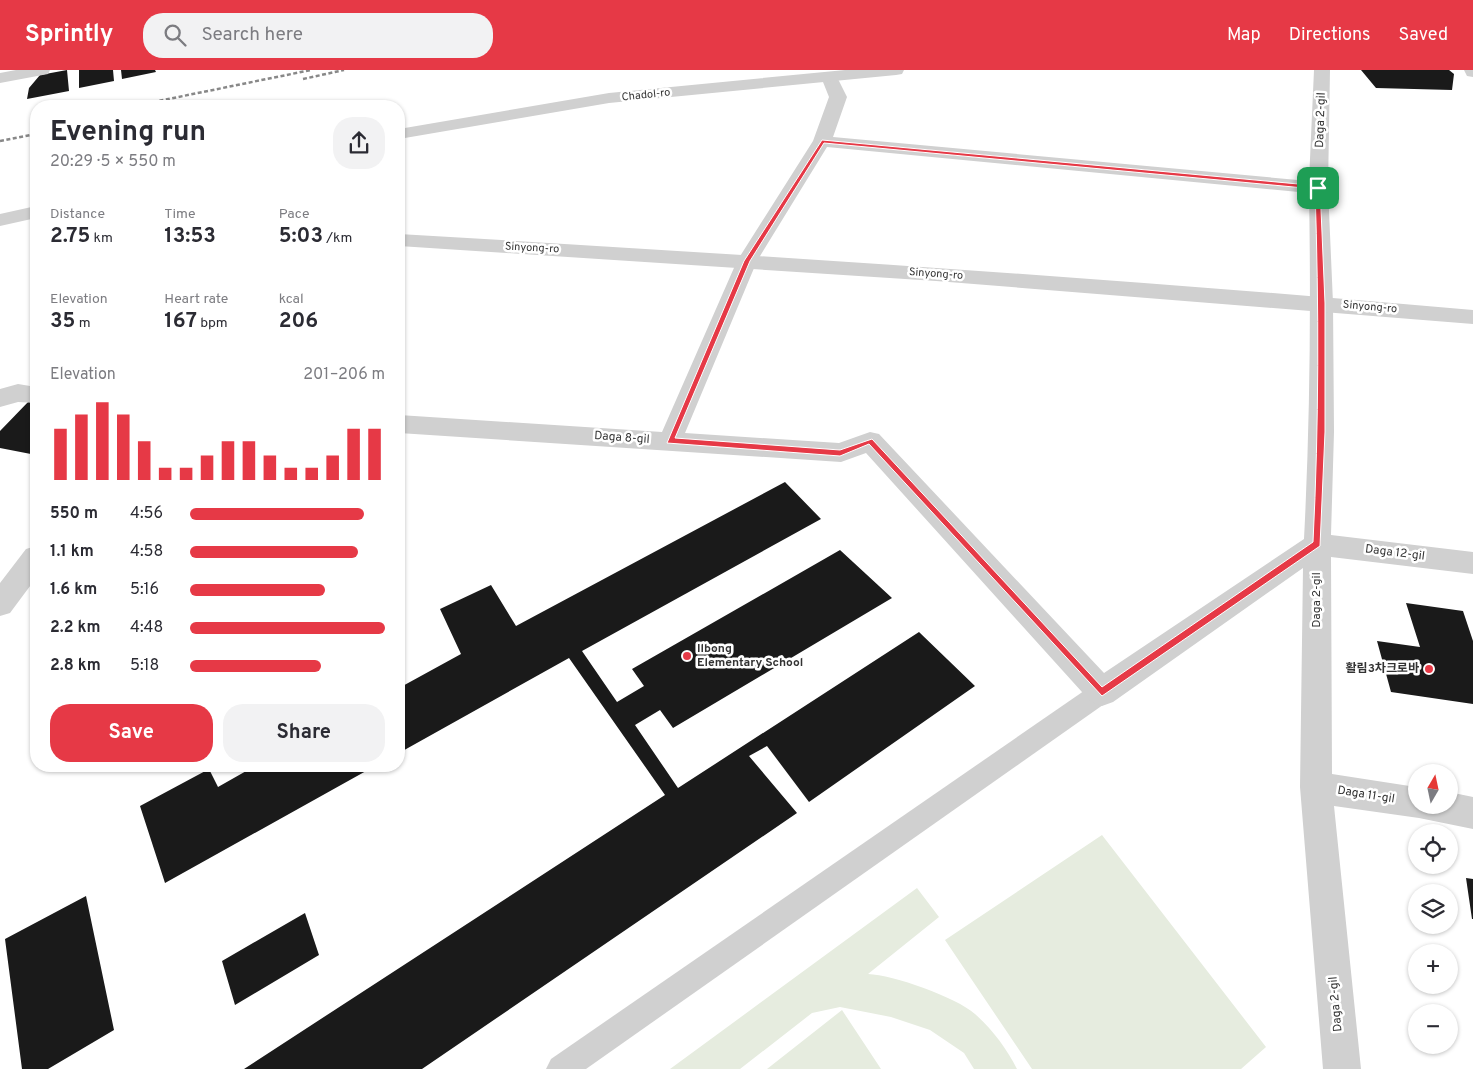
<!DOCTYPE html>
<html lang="en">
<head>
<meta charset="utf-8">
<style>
	body { margin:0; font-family:Overpass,"Noto Sans KR",sans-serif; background:#f2f2f3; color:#2b2b33; height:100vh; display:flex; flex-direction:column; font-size:19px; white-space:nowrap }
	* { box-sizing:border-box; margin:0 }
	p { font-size:16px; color:#7c7c81 }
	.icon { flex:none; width:28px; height:28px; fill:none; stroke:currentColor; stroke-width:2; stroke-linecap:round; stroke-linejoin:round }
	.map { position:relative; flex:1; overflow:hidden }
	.panel { position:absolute; left:30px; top:30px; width:375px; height:672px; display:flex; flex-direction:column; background:#fff; border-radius:20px; box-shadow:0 1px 4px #0004 }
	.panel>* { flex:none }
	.needle { width:32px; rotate:9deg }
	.fabs { position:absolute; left:1408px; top:694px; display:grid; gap:10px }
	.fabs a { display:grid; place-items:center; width:50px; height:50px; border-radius:50%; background:#fff; box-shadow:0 1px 4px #0004; font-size:25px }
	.pin { position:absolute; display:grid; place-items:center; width:42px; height:42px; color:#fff; margin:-21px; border-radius:10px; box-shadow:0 2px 8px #0006 }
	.round { display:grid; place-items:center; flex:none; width:52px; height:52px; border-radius:20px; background:#f2f2f3 }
	.headline { display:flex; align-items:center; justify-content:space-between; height:85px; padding:0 20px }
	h1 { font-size:28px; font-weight:700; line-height:38px }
	.figures { display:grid; grid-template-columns:repeat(3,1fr); gap:8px; height:85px; padding:5px 20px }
	.figures div { display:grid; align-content:center }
	.figures b { font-size:21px; font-weight:700 }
	.figures small { font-size:14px; font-weight:400 }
	.figures p { font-size:14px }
	.chart { height:140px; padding:10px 20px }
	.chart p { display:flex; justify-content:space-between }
	.chart svg { width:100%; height:90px; margin-top:5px; stroke:#e63946; stroke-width:6 }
	.button { display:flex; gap:10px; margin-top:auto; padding:10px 20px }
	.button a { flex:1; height:58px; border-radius:20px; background:#e63946; color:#fff; font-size:20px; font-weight:700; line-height:58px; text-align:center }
	.button a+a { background:#f2f2f3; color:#2b2b33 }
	ul { padding:0 20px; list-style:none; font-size:16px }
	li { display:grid; grid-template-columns:80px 60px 1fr; align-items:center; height:38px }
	li i { height:12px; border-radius:6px; background:#e63946 }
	header { display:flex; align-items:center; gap:30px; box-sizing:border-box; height:70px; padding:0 25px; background:#e63946; color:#fff }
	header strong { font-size:24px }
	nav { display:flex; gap:28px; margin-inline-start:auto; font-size:18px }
	.search { width:350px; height:45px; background:#f2f2f3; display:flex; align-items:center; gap:12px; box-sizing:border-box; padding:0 18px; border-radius:20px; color:#7c7c81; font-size:19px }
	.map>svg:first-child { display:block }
	.green { fill:#e6ecdf }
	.building { fill:#1a1a1a }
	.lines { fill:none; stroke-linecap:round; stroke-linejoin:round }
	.service { fill:#d0d0d0; fill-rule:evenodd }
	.minor { fill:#d0d0d0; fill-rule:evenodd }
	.tertiary { fill:#d0d0d0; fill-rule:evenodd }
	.rail { stroke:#888; stroke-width:2.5; stroke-dasharray:4 2.5; stroke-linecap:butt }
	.route { fill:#e63946; stroke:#fff; fill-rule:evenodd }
	.poi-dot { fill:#e63946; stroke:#fff; stroke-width:2 }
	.labels { text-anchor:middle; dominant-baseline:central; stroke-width:5; stroke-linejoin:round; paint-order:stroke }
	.far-street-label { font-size:11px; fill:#333; stroke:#fff }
	.street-label { font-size:12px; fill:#333; stroke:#fff }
	.poi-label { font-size:12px; font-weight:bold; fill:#333; stroke:#fff; text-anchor:start }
</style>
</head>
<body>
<header>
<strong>Sprintly</strong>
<div class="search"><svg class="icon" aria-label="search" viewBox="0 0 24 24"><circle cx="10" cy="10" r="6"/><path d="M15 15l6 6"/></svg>Search here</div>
<nav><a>Map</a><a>Directions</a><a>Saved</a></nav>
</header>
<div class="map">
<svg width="1473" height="999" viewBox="0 0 1473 999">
	<rect width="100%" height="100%" fill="#fff"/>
	<!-- green -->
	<path class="green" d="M1102 765 1266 977 1241 999H1032L945 870Z
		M917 818 939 847 868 904C893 905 956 927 975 944 992 959 1007 979 1017 999H974L964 983 930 960 891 947 840 937 812 943 740 999H670Z
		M842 940 881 999H767Z"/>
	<!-- building -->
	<path class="building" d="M67 0 69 21 27 29 29 18 40 5Z
		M79 0H113L114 11 79 18Z
		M121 0H155L156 2 122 9Z
		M1361 0H1449L1454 4 1452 20 1376 18Z
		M29 331 36 333V385L0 378V361Z
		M785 412 821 449 582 581 617 632 644 616 632 599 840 480 892 528 673 658 660 640 635 655 678 718 919 562 975 616 809 732 767 676 749 686 797 743 422 999H244L665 725 569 588 399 683V618L461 584 440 539 491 515 516 556Z
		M1406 533 1463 541 1473 571V634L1391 622 1377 571 1420 577Z
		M255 696H375L165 813 140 736 209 699 218 717Z
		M1466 808 1473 809V849H1472Z
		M86 826 114 960 48 999H22L5 869Z
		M305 843 319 885 235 935 222 891Z"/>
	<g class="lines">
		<!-- service -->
		<path class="service" d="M1102 611 1110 614 1114 622 1110 630 586 999H546L551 989 1094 614Z"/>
		<!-- minor -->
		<path class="minor" d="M16 0H50L48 4 0 13V3Z
			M1314 0H1330L1328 118 1333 233 1334 362 1331 465 1473 482V504L1331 487 1332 704 1416 717V735H1449V722L1473 727V759L1419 748 1334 736 1361 999H1323L1300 717 1303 498 1113 632 1102 636 1091 632 866 383 841 392 399 363V345L662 362 737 191 813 71 829 27 821 7 823 3H835L847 27 833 67 1309 111ZM827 77 1309 123C1311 238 1310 353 1304 469L1104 603 879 364 870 362 839 373 685 363 757 191Z
			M1464 0H1473V7L1467 6Z
			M18 314 36 317V333L18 332 0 337V319Z
			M36 476V508L10 543 0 546V513L26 479Z"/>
		<!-- tertiary -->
		<path class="tertiary" d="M845 0H904L902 4 896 5 609 33 399 69V59L609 23Z
			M36 136V148L0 156V144Z
			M399 164C757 185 1115 208 1473 240V254L936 211 399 176Z"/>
		<!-- rail -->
		<path class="rail" d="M303 9 344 0
			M134 36 311 0
			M0 71 36 64"/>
	</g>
	<!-- route -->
	<path class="route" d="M822 70 1320 116 1325 233V362L1320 476 1102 626 869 374 840 386 667 373 744 191ZM824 73 1315 119C1319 237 1319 354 1313 472L1102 617 872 369 840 380 675 368 750 191Z"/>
	<!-- markers -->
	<g class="poi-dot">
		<circle cx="687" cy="586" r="5"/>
		<circle cx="1429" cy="599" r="5"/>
	</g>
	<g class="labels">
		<!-- far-street labels -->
		<g class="far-street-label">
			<text transform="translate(646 25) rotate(-6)">Chadol-ro</text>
			<text transform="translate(532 178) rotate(3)">Sinyong-ro</text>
			<text transform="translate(936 204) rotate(4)">Sinyong-ro</text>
			<text transform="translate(1370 237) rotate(5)">Sinyong-ro</text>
		</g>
		<!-- street labels -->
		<g class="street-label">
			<text transform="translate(1321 50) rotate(-88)">Daga 2-gil</text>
			<text transform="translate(622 368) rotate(4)">Daga 8-gil</text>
			<text transform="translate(1395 483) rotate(7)">Daga 12-gil</text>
			<text transform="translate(1317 530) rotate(-90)">Daga 2-gil</text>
			<text transform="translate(1366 725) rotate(9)">Daga 11-gil</text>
			<text transform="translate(1336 934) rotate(-95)">Daga 2-gil</text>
		</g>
		<!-- poi labels -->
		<g class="poi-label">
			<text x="697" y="579">Ilbong<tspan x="697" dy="14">Elementary School</tspan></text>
			<text x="1419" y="599" text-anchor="end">활림3차크로바</text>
		</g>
	</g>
</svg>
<div class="fabs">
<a><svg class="needle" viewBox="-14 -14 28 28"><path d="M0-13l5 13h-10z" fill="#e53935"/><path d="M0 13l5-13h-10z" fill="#7c7c81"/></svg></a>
<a><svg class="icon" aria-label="locate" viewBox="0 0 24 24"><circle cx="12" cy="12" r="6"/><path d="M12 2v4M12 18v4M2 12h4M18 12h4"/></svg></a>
<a><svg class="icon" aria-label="layers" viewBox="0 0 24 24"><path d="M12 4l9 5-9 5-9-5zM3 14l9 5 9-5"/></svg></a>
<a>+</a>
<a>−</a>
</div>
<div class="pin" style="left:1318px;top:118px;background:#1e9e55"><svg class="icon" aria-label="arrive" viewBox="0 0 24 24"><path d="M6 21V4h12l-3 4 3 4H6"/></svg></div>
<section class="panel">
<div class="headline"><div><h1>Evening run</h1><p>20:29 · 5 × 550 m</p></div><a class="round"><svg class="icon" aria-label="share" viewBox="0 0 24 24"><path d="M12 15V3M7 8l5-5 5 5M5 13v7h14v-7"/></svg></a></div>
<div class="figures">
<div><p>Distance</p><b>2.75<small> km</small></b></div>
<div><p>Time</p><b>13:53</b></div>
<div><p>Pace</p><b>5:03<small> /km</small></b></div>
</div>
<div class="figures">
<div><p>Elevation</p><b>35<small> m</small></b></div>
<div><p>Heart rate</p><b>167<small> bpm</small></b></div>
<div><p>kcal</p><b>206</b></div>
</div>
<div class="chart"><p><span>Elevation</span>201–206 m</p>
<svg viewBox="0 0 160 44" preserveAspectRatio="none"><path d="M5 44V19M15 44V12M25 44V6M35 44V12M45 44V25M55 44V38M65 44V38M75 44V32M85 44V25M95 44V25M105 44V32M115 44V38M125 44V38M135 44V32M145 44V19M155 44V19"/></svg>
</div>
<ul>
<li><b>550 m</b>4:56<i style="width:89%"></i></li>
<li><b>1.1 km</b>4:58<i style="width:86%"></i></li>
<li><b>1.6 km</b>5:16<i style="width:69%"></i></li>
<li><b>2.2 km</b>4:48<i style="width:100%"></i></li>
<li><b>2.8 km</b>5:18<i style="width:67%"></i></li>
</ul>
<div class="button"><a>Save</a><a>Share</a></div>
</section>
</div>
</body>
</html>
